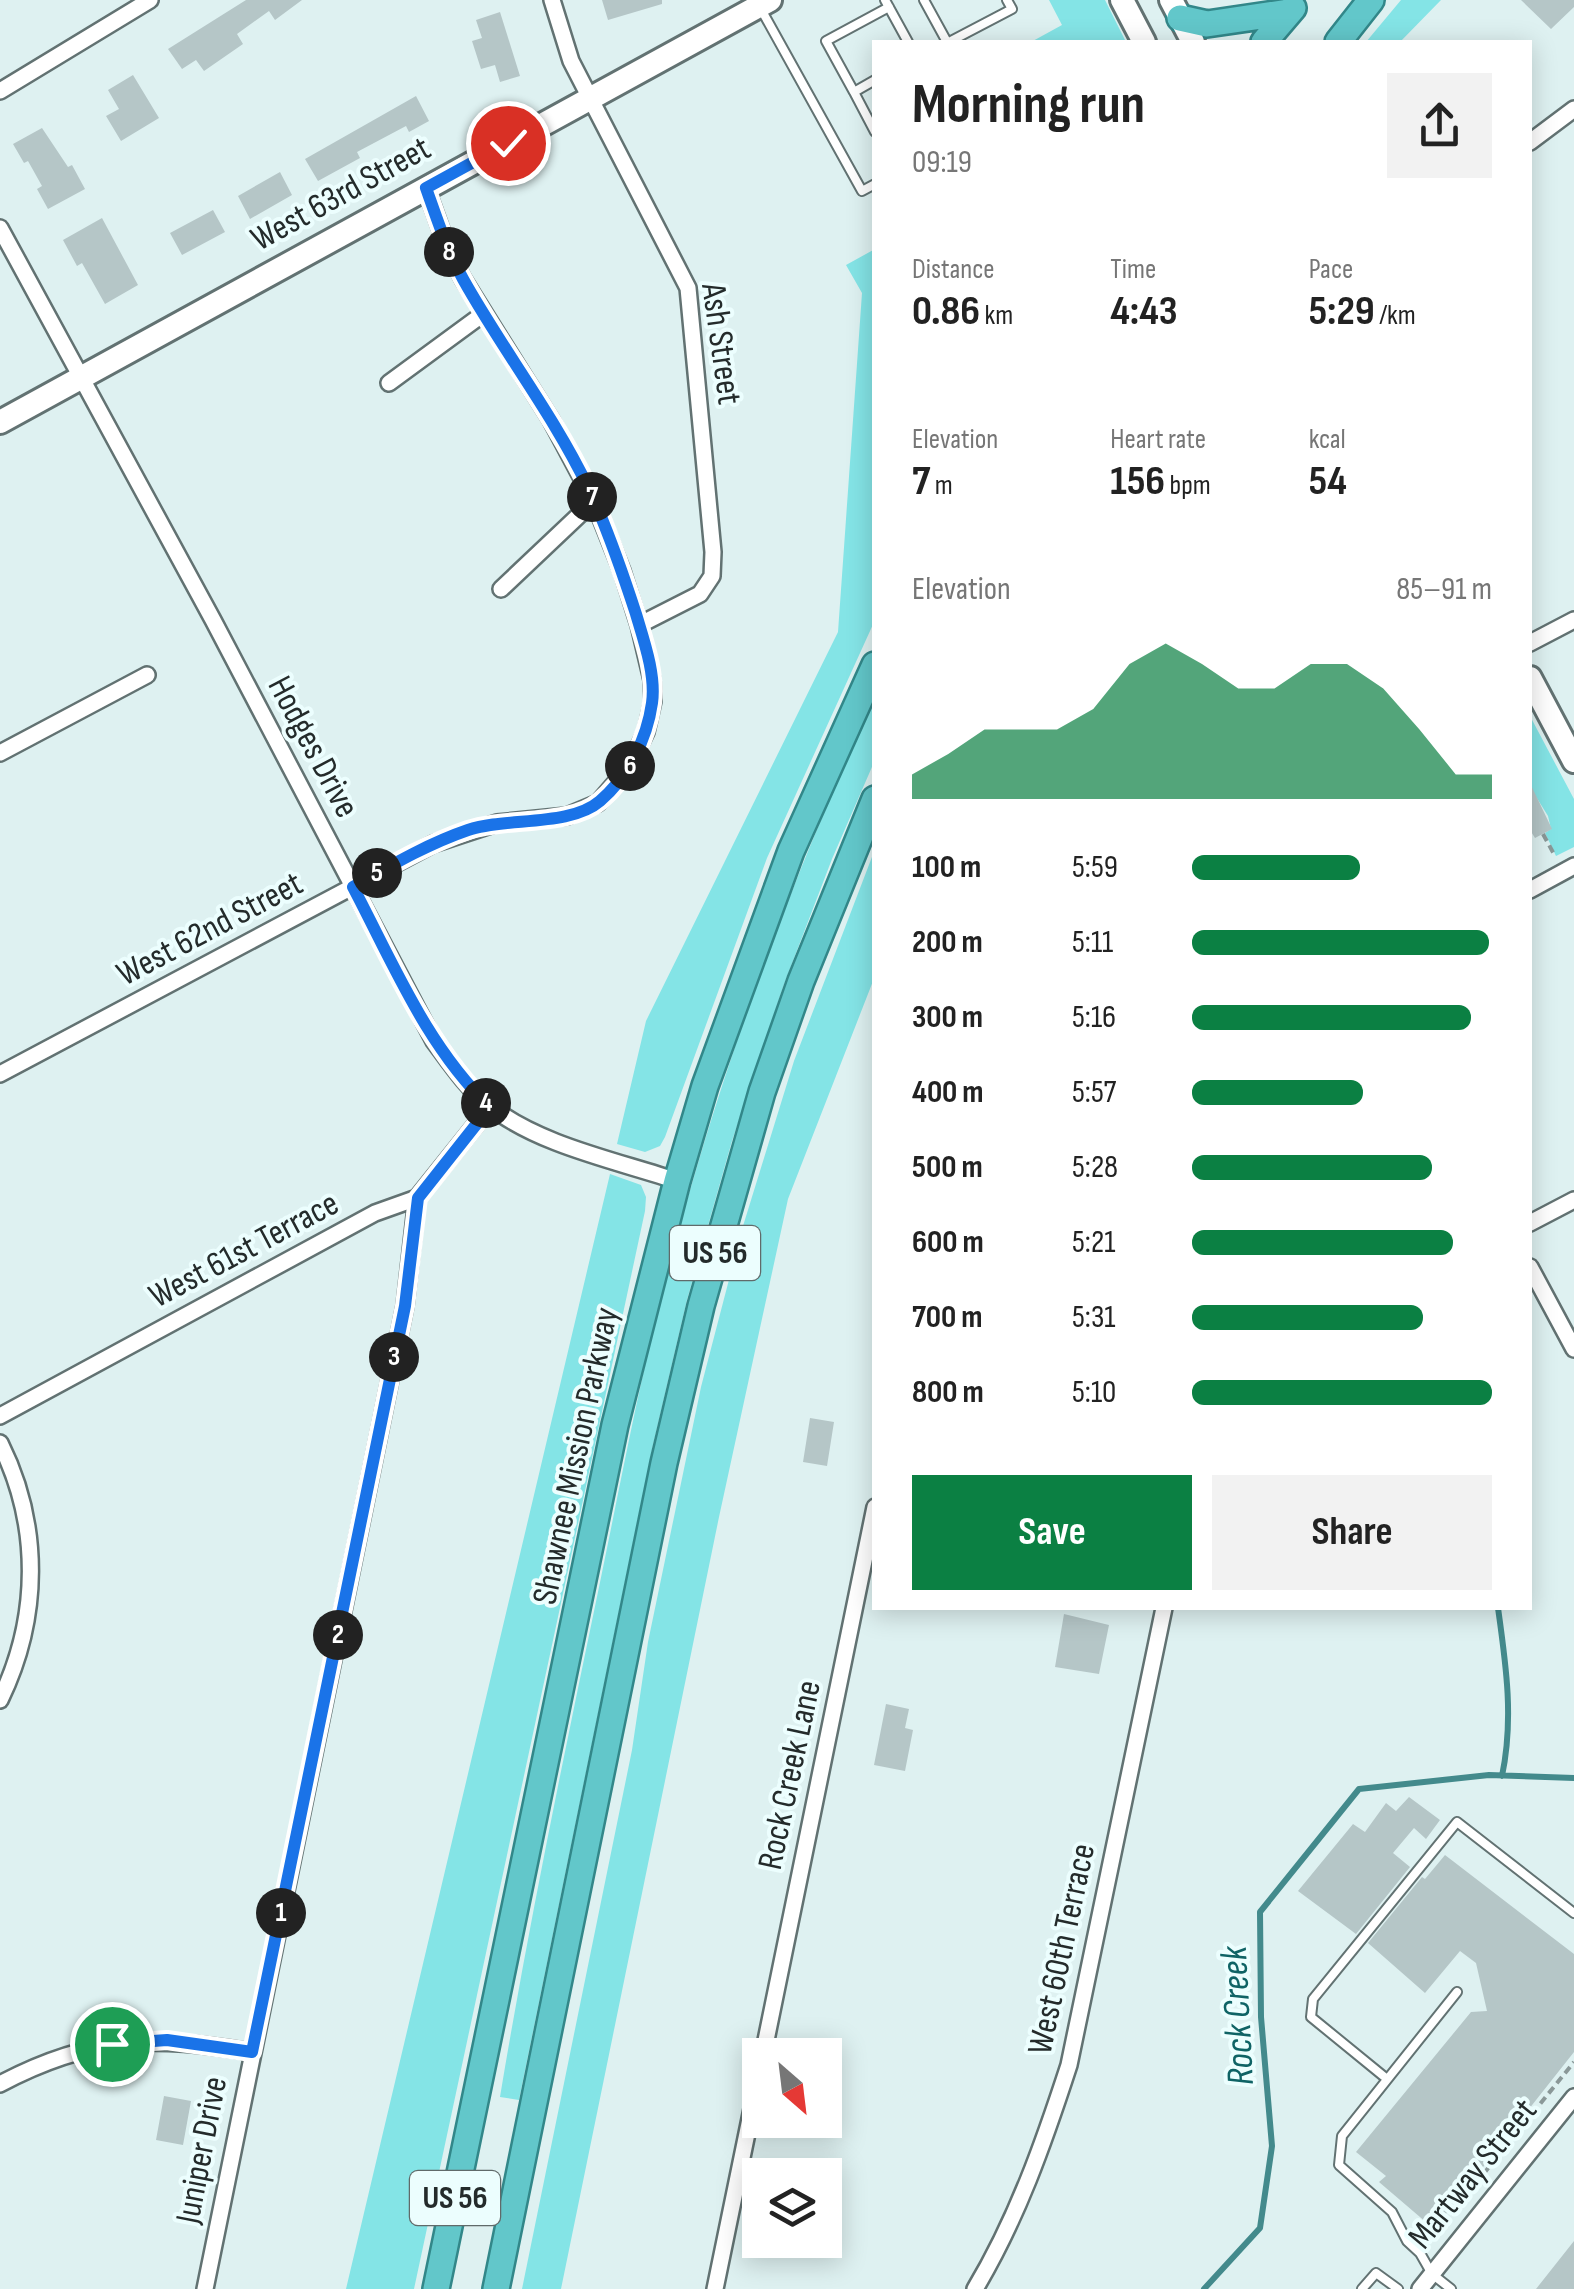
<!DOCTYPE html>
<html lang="en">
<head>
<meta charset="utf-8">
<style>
	body { margin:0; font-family:"Sofia Sans Condensed",sans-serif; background:#f2f2f2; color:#222; height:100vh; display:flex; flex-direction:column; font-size:38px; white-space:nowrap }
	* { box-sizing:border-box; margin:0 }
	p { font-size:32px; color:#767676 }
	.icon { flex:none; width:55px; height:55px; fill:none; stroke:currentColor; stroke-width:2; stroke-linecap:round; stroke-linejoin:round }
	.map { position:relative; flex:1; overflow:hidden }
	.details { position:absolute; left:872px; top:40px; width:660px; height:1570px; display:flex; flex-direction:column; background:#fff; border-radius:0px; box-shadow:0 5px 25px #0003 }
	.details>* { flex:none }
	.needle { width:65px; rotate:152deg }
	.buttons { position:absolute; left:742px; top:2038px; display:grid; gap:20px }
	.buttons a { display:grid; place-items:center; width:100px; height:100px; border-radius:0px; background:#fff; box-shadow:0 5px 25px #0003; font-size:50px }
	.pin { position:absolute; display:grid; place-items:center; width:85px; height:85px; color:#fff; margin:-42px; border:5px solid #fff; border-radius:50%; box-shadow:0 2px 10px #0007 }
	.km { position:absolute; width:50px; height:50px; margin:-25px; border-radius:50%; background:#222; color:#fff; font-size:28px; line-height:50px; text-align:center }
	.round { display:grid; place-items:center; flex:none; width:105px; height:105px; border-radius:0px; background:#f2f2f2 }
	.head { display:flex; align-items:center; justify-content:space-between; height:170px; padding:0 40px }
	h1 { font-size:55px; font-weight:700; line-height:75px }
	.stats { display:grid; grid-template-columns:repeat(3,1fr); gap:15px; height:170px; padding:10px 40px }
	.stats div { display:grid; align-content:center }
	.stats b { font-size:42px; font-weight:700 }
	.stats small { font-size:28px; font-weight:400 }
	.stats p { font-size:28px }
	.chart { height:280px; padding:20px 40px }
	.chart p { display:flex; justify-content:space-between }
	.chart svg { width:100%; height:180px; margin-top:10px; fill:#0b8043; opacity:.7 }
	.cta { display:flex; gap:20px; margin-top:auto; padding:20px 40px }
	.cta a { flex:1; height:115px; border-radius:0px; background:#0b8043; color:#fff; font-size:40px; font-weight:700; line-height:115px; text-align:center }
	.cta a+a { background:#f2f2f2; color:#222 }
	ul { padding:0 40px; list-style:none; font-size:32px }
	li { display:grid; grid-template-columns:160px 120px 1fr; align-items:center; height:75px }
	li i { height:25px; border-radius:12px; background:#0b8043 }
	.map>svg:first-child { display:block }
	.green { fill:#84e4e6 }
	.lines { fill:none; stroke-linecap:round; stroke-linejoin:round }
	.stream { stroke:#438a8c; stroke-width:6 }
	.building { fill:#b5c6c7 }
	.service-casing { stroke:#627272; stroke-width:12 }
	.minor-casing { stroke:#627272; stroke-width:20 }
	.secondary-casing { stroke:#627272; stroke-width:28 }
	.trunk-casing { stroke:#328789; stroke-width:30 }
	.path { stroke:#8a9898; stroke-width:4; stroke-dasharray:8 5; stroke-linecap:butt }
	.service { stroke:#fff; stroke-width:8 }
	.minor { stroke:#fff; stroke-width:15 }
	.secondary { stroke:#fff; stroke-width:22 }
	.trunk { stroke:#62c7ca; stroke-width:25 }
	.route-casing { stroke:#fff; stroke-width:20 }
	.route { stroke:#1a73e8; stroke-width:12 }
	.labels { text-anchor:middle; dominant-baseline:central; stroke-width:8; stroke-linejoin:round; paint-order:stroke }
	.shield { fill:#ecfefe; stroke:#606a6a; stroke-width:2.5 }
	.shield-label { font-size:32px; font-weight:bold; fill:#242b2b }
	.street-label { font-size:35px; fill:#242b2b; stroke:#ecfefe }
	.water-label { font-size:38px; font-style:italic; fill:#0f6365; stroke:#ecfefe }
</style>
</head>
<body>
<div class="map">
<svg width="1574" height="2289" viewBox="0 0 1574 2289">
	<rect width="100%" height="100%" fill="#def1f1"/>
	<!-- green -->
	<path class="green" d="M1049 0H1105L1126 42H1031L1062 25Z
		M1401 0H1441L1400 42H1366Z
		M875 249V620L767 858 665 1137 660 1146 645 1152 617 1144 646 1021 838 632 862 293 846 265Z
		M875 699V760L832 859 783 987 732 1141 687 1300 653 1445 519 2100 500 2097C528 1928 563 1760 598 1592 619 1491 638 1389 663 1289 715 1087 786 888 875 699Z
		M1530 716 1574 799V847L1556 856 1545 833 1551 829 1548 816 1530 787Z
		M875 849V976L788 1199 719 1517 561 2289H522L632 1750 648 1642 701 1387 743 1226 794 1061Z
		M610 1174 641 1185 646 1197 645 1211 414 2289H346Z"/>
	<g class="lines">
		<!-- stream -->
		<path class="stream" d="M1498 1608C1506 1665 1514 1719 1502 1776
			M1204 2289 1260 2228 1272 2146 1261 2017 1260 1912 1359 1789 1489 1775 1574 1778"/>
	</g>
	<!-- building -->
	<path class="building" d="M246 0H302L275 20 269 11 237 34 243 44 204 71 196 60 182 69 168 49Z
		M602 0H662V4L608 20Z
		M1521 0H1574V7L1551 29Z
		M500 12 520 76 500 82 495 65 481 69 472 41 482 38 476 20Z
		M133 75 159 118 121 141 106 116 119 109 108 90Z
		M416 96 429 121 409 132 406 126 357 152 360 158 318 181 305 159Z
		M42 128 68 167 72 165 85 189 48 209 37 189 42 186 28 161 24 163 13 144Z
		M280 172 292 195 250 219 238 196Z
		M213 210 225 232 182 255 170 233Z
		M102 218 138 285 105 304 82 263 77 266 63 240Z
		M1530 783 1552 829 1535 838 1530 830Z
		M810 1418 834 1422 827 1466 803 1462Z
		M1064 1614 1109 1625 1099 1674 1055 1667Z
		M886 1704 909 1709 905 1728 913 1730 905 1771 874 1765Z
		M1409 1797 1440 1820 1426 1839 1414 1828 1393 1853 1410 1867 1356 1934 1298 1891 1353 1824 1365 1832 1386 1803 1396 1811Z
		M1445 1855 1574 1954V2052L1434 2229 1379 2182 1386 2176 1356 2152 1471 2012 1487 2011 1476 1963 1460 1951 1425 1993 1368 1943 1422 1877 1425 1879Z
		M164 2096 191 2101 183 2145 156 2140Z
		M1574 2241V2289H1536Z"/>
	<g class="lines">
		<defs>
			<path id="service" d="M885 0 908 42
				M924 0 947 42
				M762 11 862 191 875 184
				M949 42 1012 9 1007 0
				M875 80 854 92 826 41 889 7
				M854 92 875 132
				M1387 2079 1311 2017 1313 1999 1457 1822 1574 1913
				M1362 2289 1376 2273 1398 2289
				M1451 2289 1432 2274 1420 2253 1407 2241 1392 2212 1339 2165 1342 2136 1457 1992"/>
			<path id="minor" d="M552 0 571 61 688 288 713 552 712 576 700 594 639 625
				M0 91 150 0
				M1530 142 1574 109
				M0 228 213 620 434 1041C451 1064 467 1088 490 1106 538 1145 618 1161 677 1181
				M389 383 483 314
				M501 589 594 501
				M1530 643 1574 620
				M0 753 147 675
				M1530 890 1574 866
				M0 1074 433 844 497 823 567 816 598 803 629 767 646 732 653 701 652 680 639 625 622 571 594 501 551 420 463 279 449 252 426 188
				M1530 1223 1574 1200
				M1530 1267 1574 1349
				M0 1416 375 1213 417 1198 490 1107
				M0 1443C41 1525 40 1618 0 1700
				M763 2055 875 1507
				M0 2084C92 2035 153 2036 252 2052
				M205 2289 405 1306 417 1198
				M715 2289 760 2070
				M975 2289C1017 2219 1044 2142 1069 2065L1164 1608
				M1420 2289 1574 2097"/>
			<path id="secondary" d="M1122 0 1144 42
				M1171 0 1193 42
				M0 422 770 0
				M1530 678 1574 761"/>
			<path id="trunk" d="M1180 18 1207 24 1289 12
				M1264 42 1293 8
				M1338 42 1371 0
				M436 2289 615 1425 677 1181 705 1086 791 851 875 665
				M496 2289 664 1463 701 1306 762 1092 801 981 875 799"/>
		</defs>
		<!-- service casing -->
		<use href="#service" class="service-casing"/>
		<!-- minor casing -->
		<use href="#minor" class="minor-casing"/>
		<!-- secondary casing -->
		<use href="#secondary" class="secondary-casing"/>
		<!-- trunk casing -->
		<use href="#trunk" class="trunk-casing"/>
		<!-- path -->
		<path class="path" d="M1543 834 1555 856
			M1426 2245 1574 2062"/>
		<!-- service -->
		<use href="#service" class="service"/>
		<!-- minor -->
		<use href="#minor" class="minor"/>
		<!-- secondary -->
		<use href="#secondary" class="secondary"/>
		<!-- trunk -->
		<use href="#trunk" class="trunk"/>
	</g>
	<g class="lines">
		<defs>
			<path id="route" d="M112 2044 167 2040 252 2052 405 1306 418 1198 490 1107C427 1047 393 963 353 887 390 866 427 844 468 830 506 817 570 827 600 801 628 777 647 739 652 703 656 675 644 641 636 614 622 571 607 527 588 487 553 414 502 349 463 279 447 250 437 219 426 188L508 143"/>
		</defs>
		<!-- route casing -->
		<use href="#route" class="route-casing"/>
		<!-- route -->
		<use href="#route" class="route"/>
	</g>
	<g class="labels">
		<!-- shield labels -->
		<g class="shield">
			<rect x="670" y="1226" width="90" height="54" rx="8"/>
			<rect x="410" y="2171" width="90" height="54" rx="8"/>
		</g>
		<g class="shield-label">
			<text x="715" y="1253">US 56</text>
			<text x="455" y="2198">US 56</text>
		</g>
		<!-- street labels -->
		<g class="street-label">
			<text transform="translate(341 194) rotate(-29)">West 63rd Street</text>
			<text transform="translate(721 344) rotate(82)">Ash Street</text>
			<text transform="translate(313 747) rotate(62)">Hodges Drive</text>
			<text transform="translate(210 929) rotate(-28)">West 62nd Street</text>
			<text transform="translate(244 1250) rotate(-28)">West 61st Terrace</text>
			<text transform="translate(576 1456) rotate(-78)">Shawnee Mission Parkway</text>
			<text transform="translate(790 1775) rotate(-78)">Rock Creek Lane</text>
			<text transform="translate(1062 1949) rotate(-78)">West 60th Terrace</text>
			<text transform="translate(202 2150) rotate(-79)">Juniper Drive</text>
			<text transform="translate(1473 2174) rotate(-51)">Martway Street</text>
		</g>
		<!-- water labels -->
		<g class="water-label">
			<text transform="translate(1238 2016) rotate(-93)">Rock Creek</text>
		</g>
	</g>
</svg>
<div class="buttons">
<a><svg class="needle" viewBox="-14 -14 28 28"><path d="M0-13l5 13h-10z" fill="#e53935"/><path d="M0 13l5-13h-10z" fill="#767676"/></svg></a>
<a><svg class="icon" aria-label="layers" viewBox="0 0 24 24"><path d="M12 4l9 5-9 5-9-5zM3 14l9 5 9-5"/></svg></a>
</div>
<div class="pin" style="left:112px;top:2044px;background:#1e9e55"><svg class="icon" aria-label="arrive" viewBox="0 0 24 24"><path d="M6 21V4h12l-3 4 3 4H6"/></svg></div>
<div class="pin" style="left:508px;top:143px;background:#d93025"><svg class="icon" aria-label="check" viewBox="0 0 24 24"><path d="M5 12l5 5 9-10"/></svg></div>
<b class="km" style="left:281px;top:1913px">1</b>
<b class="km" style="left:338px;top:1635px">2</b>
<b class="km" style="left:394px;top:1357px">3</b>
<b class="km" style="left:486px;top:1103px">4</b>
<b class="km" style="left:377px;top:873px">5</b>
<b class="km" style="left:630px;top:766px">6</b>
<b class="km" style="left:592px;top:497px">7</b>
<b class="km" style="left:449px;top:252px">8</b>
<section class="details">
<div class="head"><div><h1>Morning run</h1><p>09:19</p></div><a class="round"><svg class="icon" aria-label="share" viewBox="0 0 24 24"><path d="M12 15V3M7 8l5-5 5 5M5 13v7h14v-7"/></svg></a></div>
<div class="stats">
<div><p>Distance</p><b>0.86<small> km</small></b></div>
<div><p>Time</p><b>4:43</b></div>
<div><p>Pace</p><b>5:29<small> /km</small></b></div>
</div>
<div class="stats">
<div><p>Elevation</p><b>7<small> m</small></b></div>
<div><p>Heart rate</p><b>156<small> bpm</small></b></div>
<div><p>kcal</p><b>54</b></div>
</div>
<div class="chart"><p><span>Elevation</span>85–91 m</p>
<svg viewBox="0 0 160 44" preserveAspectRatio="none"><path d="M0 44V38L10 33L20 27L30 27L40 27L50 22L60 11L70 6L80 11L90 17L100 17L110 11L120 11L130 17L140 27L150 38L160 38V44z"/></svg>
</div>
<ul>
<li><b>100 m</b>5:59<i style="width:56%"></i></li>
<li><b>200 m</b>5:11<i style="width:99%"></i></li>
<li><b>300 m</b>5:16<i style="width:93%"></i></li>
<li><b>400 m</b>5:57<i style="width:57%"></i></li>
<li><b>500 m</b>5:28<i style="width:80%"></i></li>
<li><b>600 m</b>5:21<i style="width:87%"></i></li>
<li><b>700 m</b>5:31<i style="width:77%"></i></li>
<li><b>800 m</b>5:10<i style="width:100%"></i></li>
</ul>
<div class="cta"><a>Save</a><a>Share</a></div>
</section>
</div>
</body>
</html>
